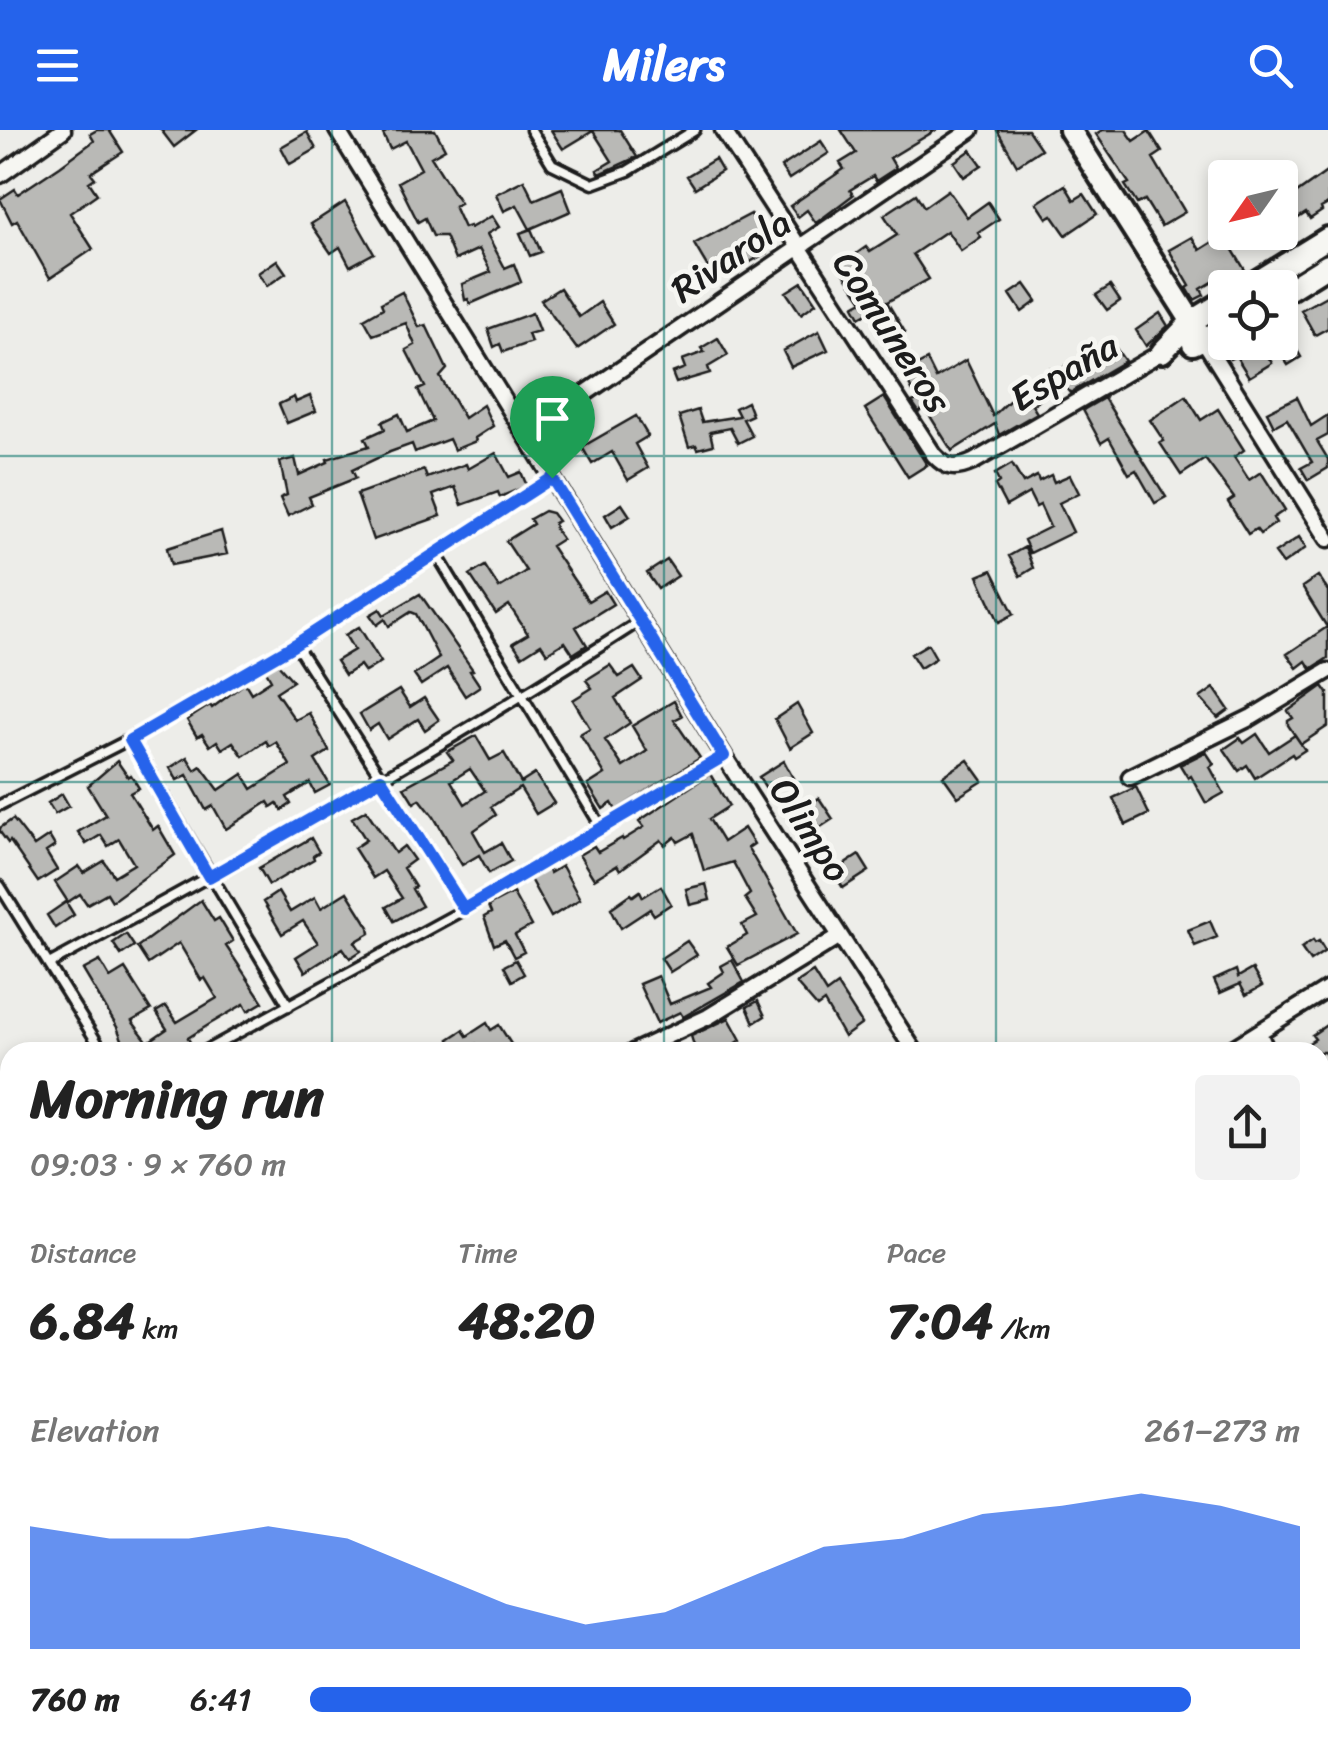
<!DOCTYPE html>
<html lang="en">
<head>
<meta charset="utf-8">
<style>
	body { margin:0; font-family:Sriracha,sans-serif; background:#f2f2f2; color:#222; height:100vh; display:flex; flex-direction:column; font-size:38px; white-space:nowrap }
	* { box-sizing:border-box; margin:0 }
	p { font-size:32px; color:#767676 }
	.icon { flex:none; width:55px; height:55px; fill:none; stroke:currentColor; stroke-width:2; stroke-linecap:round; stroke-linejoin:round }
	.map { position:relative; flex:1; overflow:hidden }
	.details { position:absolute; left:0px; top:912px; width:1330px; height:718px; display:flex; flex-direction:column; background:#fff; border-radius:30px 30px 0 0; box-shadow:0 5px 15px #0003 }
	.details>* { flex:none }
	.needle { width:65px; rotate:236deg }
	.controls { position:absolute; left:1208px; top:30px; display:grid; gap:20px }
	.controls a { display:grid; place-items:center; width:90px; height:90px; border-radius:10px; background:#fff; box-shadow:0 5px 15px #0003; font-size:50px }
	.pin { position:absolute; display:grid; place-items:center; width:85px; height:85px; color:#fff; margin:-102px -42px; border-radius:50% 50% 50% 0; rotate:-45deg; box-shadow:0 0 10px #0007 }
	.pin .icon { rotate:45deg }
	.round { display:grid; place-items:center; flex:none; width:105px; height:105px; border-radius:10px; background:#f2f2f2 }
	.overview { display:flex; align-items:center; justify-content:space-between; height:170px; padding:0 30px }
	h1 { font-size:55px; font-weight:800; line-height:75px }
	.figures { display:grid; grid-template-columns:repeat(3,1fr); gap:15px; height:170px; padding:10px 30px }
	.figures div { display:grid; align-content:center }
	.figures b { font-size:50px; font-weight:800 }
	.figures small { font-size:28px; font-weight:400 }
	.figures p { font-size:28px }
	.chart { height:280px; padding:20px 30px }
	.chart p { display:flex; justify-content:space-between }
	.chart svg { width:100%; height:180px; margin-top:10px; fill:#2563eb; opacity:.7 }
	ul { padding:0 30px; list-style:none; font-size:32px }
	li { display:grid; grid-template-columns:160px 120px 1fr; align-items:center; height:75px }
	li i { height:25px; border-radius:12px; background:#2563eb }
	header { display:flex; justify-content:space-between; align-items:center; height:130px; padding:0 30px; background:#2563eb; color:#fff; font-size:45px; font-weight:800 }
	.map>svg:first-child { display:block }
	.building { fill:#b9b9b6; stroke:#1c1c1c; stroke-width:2.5; fill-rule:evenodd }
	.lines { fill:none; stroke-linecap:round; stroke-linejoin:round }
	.lane-casing { stroke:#1c1c1c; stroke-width:15 }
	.street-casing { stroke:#1c1c1c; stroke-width:21 }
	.secondary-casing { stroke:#1c1c1c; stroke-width:28 }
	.path { stroke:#1c1c1c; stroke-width:2.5; stroke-dasharray:10 8; stroke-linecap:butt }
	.lane { stroke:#f6f6f2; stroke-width:8 }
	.street { stroke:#f6f6f2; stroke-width:14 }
	.secondary { stroke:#f6f6f2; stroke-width:20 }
	.route-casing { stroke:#fff; stroke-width:20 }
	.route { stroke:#2563eb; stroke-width:12 }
	.grid { fill:none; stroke:#0f766e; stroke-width:2.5; stroke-opacity:0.55 }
	.labels { text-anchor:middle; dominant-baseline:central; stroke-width:9; stroke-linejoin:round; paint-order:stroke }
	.street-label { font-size:38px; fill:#1c1c1c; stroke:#f6f6f2 }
</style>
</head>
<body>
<header><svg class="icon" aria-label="menu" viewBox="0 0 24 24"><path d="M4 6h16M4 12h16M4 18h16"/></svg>Milers<svg class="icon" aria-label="search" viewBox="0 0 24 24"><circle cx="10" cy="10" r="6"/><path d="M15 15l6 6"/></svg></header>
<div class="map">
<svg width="1328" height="1629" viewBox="0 0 1328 1629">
	<rect width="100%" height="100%" fill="#edede9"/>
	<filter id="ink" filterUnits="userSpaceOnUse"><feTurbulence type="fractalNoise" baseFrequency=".01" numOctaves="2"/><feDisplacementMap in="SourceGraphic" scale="20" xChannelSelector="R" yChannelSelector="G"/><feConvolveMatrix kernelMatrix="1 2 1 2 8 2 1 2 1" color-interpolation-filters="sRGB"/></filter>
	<g filter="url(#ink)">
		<!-- building -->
		<path class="building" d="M97 0H109L123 22 91 43 95 48 89 52 97 64 70 83 93 119 50 148 17 90 12 93 0 69 15 59 18 64 60 36 94 11 90 4Z
			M161 0H196L174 17Z
			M390 0H435L445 19 431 27 460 73 454 76 464 98 469 96 470 98 492 86 499 97 487 104 505 138 514 134 521 152 470 174 468 169 465 170 462 154 491 142 479 119 455 130 445 106H433L425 88 418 92 398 52 421 39 406 11 390 19 383 4Z
			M551 0H620L637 27 600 44 597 40 612 31 593 1 563 19Z
			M841 0H936L890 28 896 38 876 51 873 46 850 60 853 65 816 93 807 80 798 87 790 76 844 39 840 33 856 23Z
			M997 0H1028L1041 19 1017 35Z
			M1102 0H1126L1134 11 1149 1 1162 22 1153 28 1185 82 1161 96 1145 70 1137 74 1125 55 1129 53 1096 4Z
			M307 2 316 19 290 34 281 17Z
			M821 11 829 23 789 49 781 37Z
			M971 20 982 35 964 47 954 32Z
			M715 29 722 41 695 58 687 46Z
			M1328 41V74L1321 78 1322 81 1310 89 1306 83 1280 100V75Z
			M524 50 534 70 562 58 571 81 530 99 517 75 504 81 496 64Z
			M1065 55 1074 70 1084 64 1097 84 1066 105 1052 85 1047 88 1037 73Z
			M948 60 967 87 988 72 999 89 978 103 981 107 961 121 947 101 913 124 929 149 887 172 905 202 887 213 881 203 887 199 875 179 860 187 854 176 863 171 839 136 866 117 870 122 897 105 884 85 916 64 924 77Z
			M345 72 374 123 350 136 340 117 331 123 311 94Z
			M751 84 765 110 760 113 766 123 729 144 725 138 713 146 694 114Z
			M531 99 541 122 530 126 520 103Z
			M1224 105 1245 140 1224 152 1221 147 1201 159 1204 165 1194 170 1187 158 1190 156 1169 120 1192 107 1200 120Z
			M277 130 286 143 267 156 258 143Z
			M802 152 816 173 801 184 786 162Z
			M1025 154 1037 171 1022 182 1010 164Z
			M1110 156 1120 171 1107 180 1096 165Z
			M560 158 579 187 600 172 614 194 577 219 541 170Z
			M402 162 419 197 426 195 447 239 440 247 464 288 483 275 493 296 475 308 476 311 454 320 449 309 415 322 412 314 390 322 352 340 356 348 309 367 312 374 288 386 280 368 287 365 280 332 295 328 299 345 328 332 327 329 369 316 365 308 385 299 382 292 399 284 407 302 433 291 418 260 425 257 406 220 415 215 406 193 373 205 364 189 383 178 381 173Z
			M1328 165V198L1315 205 1301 180Z
			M532 183 539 201 528 204 531 212 503 222 500 214 494 217 488 199Z
			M1160 183 1168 196 1146 216 1136 200Z
			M819 201 828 220 791 237 783 221Z
			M718 208 728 225 708 237 710 243 676 253 672 243 685 238 682 230 704 222 701 218Z
			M1110 210 1125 231 1070 263 1063 254 1032 275 1037 283 999 305 995 294 952 321 925 278 919 282 912 272 917 270 903 243 927 230 936 248 966 230 993 286 1026 255 1049 239 1054 245 1068 234 1071 238Z
			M1227 212H1241L1246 220 1259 212 1272 233 1249 247 1236 226 1230 229 1221 215Z
			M1294 215 1301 227 1288 235 1281 224Z
			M554 257 558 269 533 284 527 267Z
			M310 266 316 281 287 293 279 274 294 267 296 272Z
			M1186 266 1201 290 1218 279 1244 320 1234 327 1249 350 1261 342 1285 380 1273 388 1276 393 1260 404 1256 399 1248 404 1228 372 1234 368 1205 329 1181 345 1160 313 1164 311 1150 290Z
			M884 267 927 335 908 347 865 279Z
			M1297 267 1311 296 1328 285V305L1317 311 1328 329V338L1308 350 1301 338 1312 332 1287 289 1274 296 1267 282Z
			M1104 268 1166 367 1155 373 1136 340 1129 344 1109 308 1101 313 1083 280Z
			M747 272 752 285 743 289 752 306 738 313 730 298 710 302 713 315 698 319 696 315 689 317 679 286 698 280 702 292 739 286 735 278Z
			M636 286 648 306 635 314 648 338 628 350 612 322 592 334 582 317Z
			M496 323 509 347 521 342 527 356 500 367 498 362 462 375 455 357 433 365 441 386 373 410 357 364 424 340 427 348 466 334 468 339Z
			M1012 334 1023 353 1037 346 1039 351 1051 345 1054 352 1070 345 1079 363 1059 373 1073 402 1030 423 1024 410 1050 397 1040 375 1036 377 1029 363 1006 376 995 355 999 352 995 344Z
			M622 374 630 386 612 397 605 385Z
			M544 381 552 383 558 391 554 393 555 399 562 409 551 416 588 471 605 461 613 474 576 497 587 515 573 524 565 512 547 523 541 514 522 526 513 513 528 504 509 475 496 484 470 445 485 436 499 458 526 441 506 411 533 394 530 389Z
			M221 401 227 424 171 435 167 418Z
			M1299 407 1306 418 1283 434 1275 423Z
			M1025 417 1033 438 1020 446 1009 426Z
			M667 430 678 446 658 459 647 443Z
			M992 440 1014 484 999 492 978 446Z
			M1318 446 1328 461V528L1311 539 1306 531 1297 538 1287 524 1327 497 1302 457Z
			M420 464 473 540 470 541 480 556 465 566 447 538 421 555 414 545 439 528 416 484 411 482 389 496 385 489 377 495 370 485 380 479 384 485Z
			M359 497 381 532 365 542 360 535 345 545 336 531 354 520 345 505Z
			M928 514 936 528 920 538 911 524Z
			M278 534 293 551 276 562 295 590 309 583 329 621 315 630 330 655 315 663 310 653 287 667 291 674 282 680 277 673 271 677 268 672 226 699 213 676 206 680 187 645 177 650 170 638 187 627 195 640 201 636 219 660 243 644 252 659 290 635 276 612 269 616 266 611 243 626 233 612 222 619 217 611 210 616 202 604 197 607 187 590 210 575 212 578 245 553 251 563 271 550 266 541Z
			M610 535 619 547 634 538 642 550 615 568 630 593 605 610 623 637 647 621 632 596 674 571 682 586 674 590 700 628 616 680 612 673 603 679 588 655 605 644 580 604 590 598 573 570 592 558 586 550Z
			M1323 556 1328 563V596L1301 614 1288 595V591L1293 588 1288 581Z
			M1214 558 1229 580 1218 588 1200 568Z
			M399 560 410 577 424 568 439 590 425 600 418 589 387 609 378 594 369 600 360 584Z
			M797 574 813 603 790 618 775 589Z
			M1257 604 1269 622 1295 605 1305 620 1294 627 1292 624 1255 648 1247 635 1239 641 1224 619 1240 608 1244 613Z
			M476 606 490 630 504 623 521 653 535 644 554 673 536 684 520 658 491 677 496 685 473 701 485 722 501 713 511 731 489 743 479 725 462 735 434 687 420 669 414 673 404 657 453 630 447 622ZM470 639 485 661 465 674 451 651Z
			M1206 622 1214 634 1210 637 1224 663 1206 673 1191 646 1188 648 1180 635Z
			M968 630 983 651 958 667 943 646Z
			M117 631 128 647 131 645 139 658 130 663 153 700 158 696 175 725 112 771 107 763 87 774 80 764 68 772 55 752 79 736 84 743 104 731 114 746 134 734 119 709 108 716 101 705 86 714 78 702 106 685 88 656Z
			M784 631 793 648 769 663 759 647Z
			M710 644 729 676 709 689 723 712 744 698 754 714 748 718 797 804 738 835 727 817 747 805 742 795 757 787 745 768 750 764 733 732 704 741 693 704 678 712 675 707 665 715 661 710 620 740 617 735 594 749 579 725 594 716 598 722 622 708 623 710 644 697 639 691Z
			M1136 657 1149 684 1126 695 1113 668Z
			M62 664 69 676 55 684 48 673Z
			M819 668 833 689 810 704 814 711 805 717 787 688Z
			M366 680 395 723 404 716 414 730 403 738 415 757 412 759 422 776 394 791 386 777 402 768 384 741 373 748 354 718 366 710 352 688Z
			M13 689 34 716 49 706 55 716 46 722 57 740 38 752 10 711 8 713 0 702V698Z
			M311 708 319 722 313 726 314 729 269 755 259 738Z
			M859 725 869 741 843 758 833 742Z
			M562 736 580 769 551 787 530 749 548 738 550 743Z
			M706 754 710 770 690 775 686 759Z
			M661 756 671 774 654 785 650 779 621 798 611 778 631 764 633 766 640 761 643 767Z
			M278 762 290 782 315 767 321 778 347 762 369 797 370 803 355 812 361 821 350 828 343 818 305 842 296 827 318 813 303 791 282 804 263 772Z
			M513 763 531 796 515 805 524 822 514 827 505 810 494 815 484 787 491 783 488 776Z
			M201 770 214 791 219 788 233 811 226 816 263 872 248 881 244 874 210 894 188 908 192 916 182 922H127L117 897 83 840 100 831 110 848 125 839 151 880 132 891 148 912 167 899 156 882 166 876 177 892 217 868 205 848 201 850 179 813 148 834 137 817Z
			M66 772 74 785 55 798 47 785Z
			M1210 791 1217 807 1195 816 1188 800Z
			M126 804 134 816 121 825 113 813Z
			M1313 810 1315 813 1319 811 1325 821 1310 831 1301 818Z
			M687 811 697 825 670 842 661 828Z
			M516 830 524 844 512 851 504 836Z
			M732 830 744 852 683 887 680 882 657 893 639 854 658 846 670 874 711 857 708 853 724 842 721 836Z
			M1252 839 1262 856 1246 865 1240 854 1220 863 1214 850 1236 840 1238 847Z
			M813 842 826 863 837 855 862 894 844 907 824 872 817 877 796 853Z
			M758 871 765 886 754 893 747 877Z
			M729 888 741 910 723 922H696L691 906Z
			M487 893 491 900 499 895 511 914 497 922H481L476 914 458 922 449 909 463 900 467 906Z
			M1328 894V928L1324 922H1295L1315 909 1312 905Z"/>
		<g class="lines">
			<defs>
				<path id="lane" d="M531 0 552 34 593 54 628 41 695 0
					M436 423 602 698
					M296 515 465 779
					M130 609 289 876
					M0 675 130 609 296 515 552 348
					M0 756 103 922
					M49 834C250 725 449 615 640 491
					M203 922 465 779 724 626"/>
				<path id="street" d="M337 0 724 626 915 922
					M723 0 934 325C947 339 955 340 973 332L1162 222
					M0 45 63 0
					M1204 211 1328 409
					M526 304 971 0
					M1130 647 1252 587 1328 541
					M1259 903 1267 922
					M633 922 708 887 840 806
					M1227 922 1328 859
					M1320 1055 1328 1072
					M1320 1256 1328 1252
					M875 1620 884 1629
					M1169 1620 1171 1629
					M751 1629 763 1620
					M1026 1629 1039 1620"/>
				<path id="secondary" d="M1070 0 1204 211
					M1247 158 1328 108
					M1280 165 1328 135
					M1193 214 1225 198
					M1162 222 1191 192 1225 171"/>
			</defs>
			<!-- lane casing -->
			<use href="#lane" class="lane-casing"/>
			<!-- street casing -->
			<use href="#street" class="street-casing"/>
			<!-- secondary casing -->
			<use href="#secondary" class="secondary-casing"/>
			<!-- path -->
			<path class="path" d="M527 1620 531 1629
				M91 1629 107 1620"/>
			<!-- lane -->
			<use href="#lane" class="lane"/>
			<!-- street -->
			<use href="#street" class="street"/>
			<!-- secondary -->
			<use href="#secondary" class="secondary"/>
		</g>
	</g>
	<g class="lines" filter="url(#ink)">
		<defs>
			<path id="route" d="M552 348 724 626 464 779 381 649 209 747 130 610 296 514Z"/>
		</defs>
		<!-- route casing -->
		<use href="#route" class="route-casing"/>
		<!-- route -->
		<use href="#route" class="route"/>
	</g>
	<!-- grid -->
	<path class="grid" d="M332 0V922M664 0V922M996 0V922M0 326H1328M0 652H1328M0 977H10M1320 977H1328M0 1303H10M1320 1303H1328M332 1620V1629M664 1620V1629M996 1620V1629"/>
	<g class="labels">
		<!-- street labels -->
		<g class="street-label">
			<text transform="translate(731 126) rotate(-34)">Rivarola</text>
			<text transform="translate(892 202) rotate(57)">Comuneros</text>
			<text transform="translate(1064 242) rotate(-30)">España</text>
			<text transform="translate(810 700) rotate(57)">Olimpo</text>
		</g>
	</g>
</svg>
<div class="controls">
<a><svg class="needle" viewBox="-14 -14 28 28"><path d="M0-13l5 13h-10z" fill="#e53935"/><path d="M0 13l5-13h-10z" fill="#767676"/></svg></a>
<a><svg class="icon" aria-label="locate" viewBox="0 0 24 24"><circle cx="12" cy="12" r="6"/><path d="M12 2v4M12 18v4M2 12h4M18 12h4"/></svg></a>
</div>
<div class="pin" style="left:552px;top:348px;background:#1e9e55"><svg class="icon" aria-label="arrive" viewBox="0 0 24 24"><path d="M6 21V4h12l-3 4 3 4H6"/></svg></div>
<section class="details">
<div class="overview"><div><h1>Morning run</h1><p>09:03 · 9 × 760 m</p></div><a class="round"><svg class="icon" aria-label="share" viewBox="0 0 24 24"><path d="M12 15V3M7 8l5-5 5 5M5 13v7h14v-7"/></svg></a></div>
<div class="figures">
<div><p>Distance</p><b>6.84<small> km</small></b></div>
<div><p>Time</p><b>48:20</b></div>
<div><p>Pace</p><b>7:04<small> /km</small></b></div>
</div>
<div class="chart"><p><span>Elevation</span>261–273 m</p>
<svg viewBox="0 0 160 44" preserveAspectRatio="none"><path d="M0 44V14L10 17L20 17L30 14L40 17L50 25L60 33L70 38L80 35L90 27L100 19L110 17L120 11L130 9L140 6L150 9L160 14V44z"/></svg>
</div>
<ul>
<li><b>760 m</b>6:41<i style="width:89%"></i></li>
</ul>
</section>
</div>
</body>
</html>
